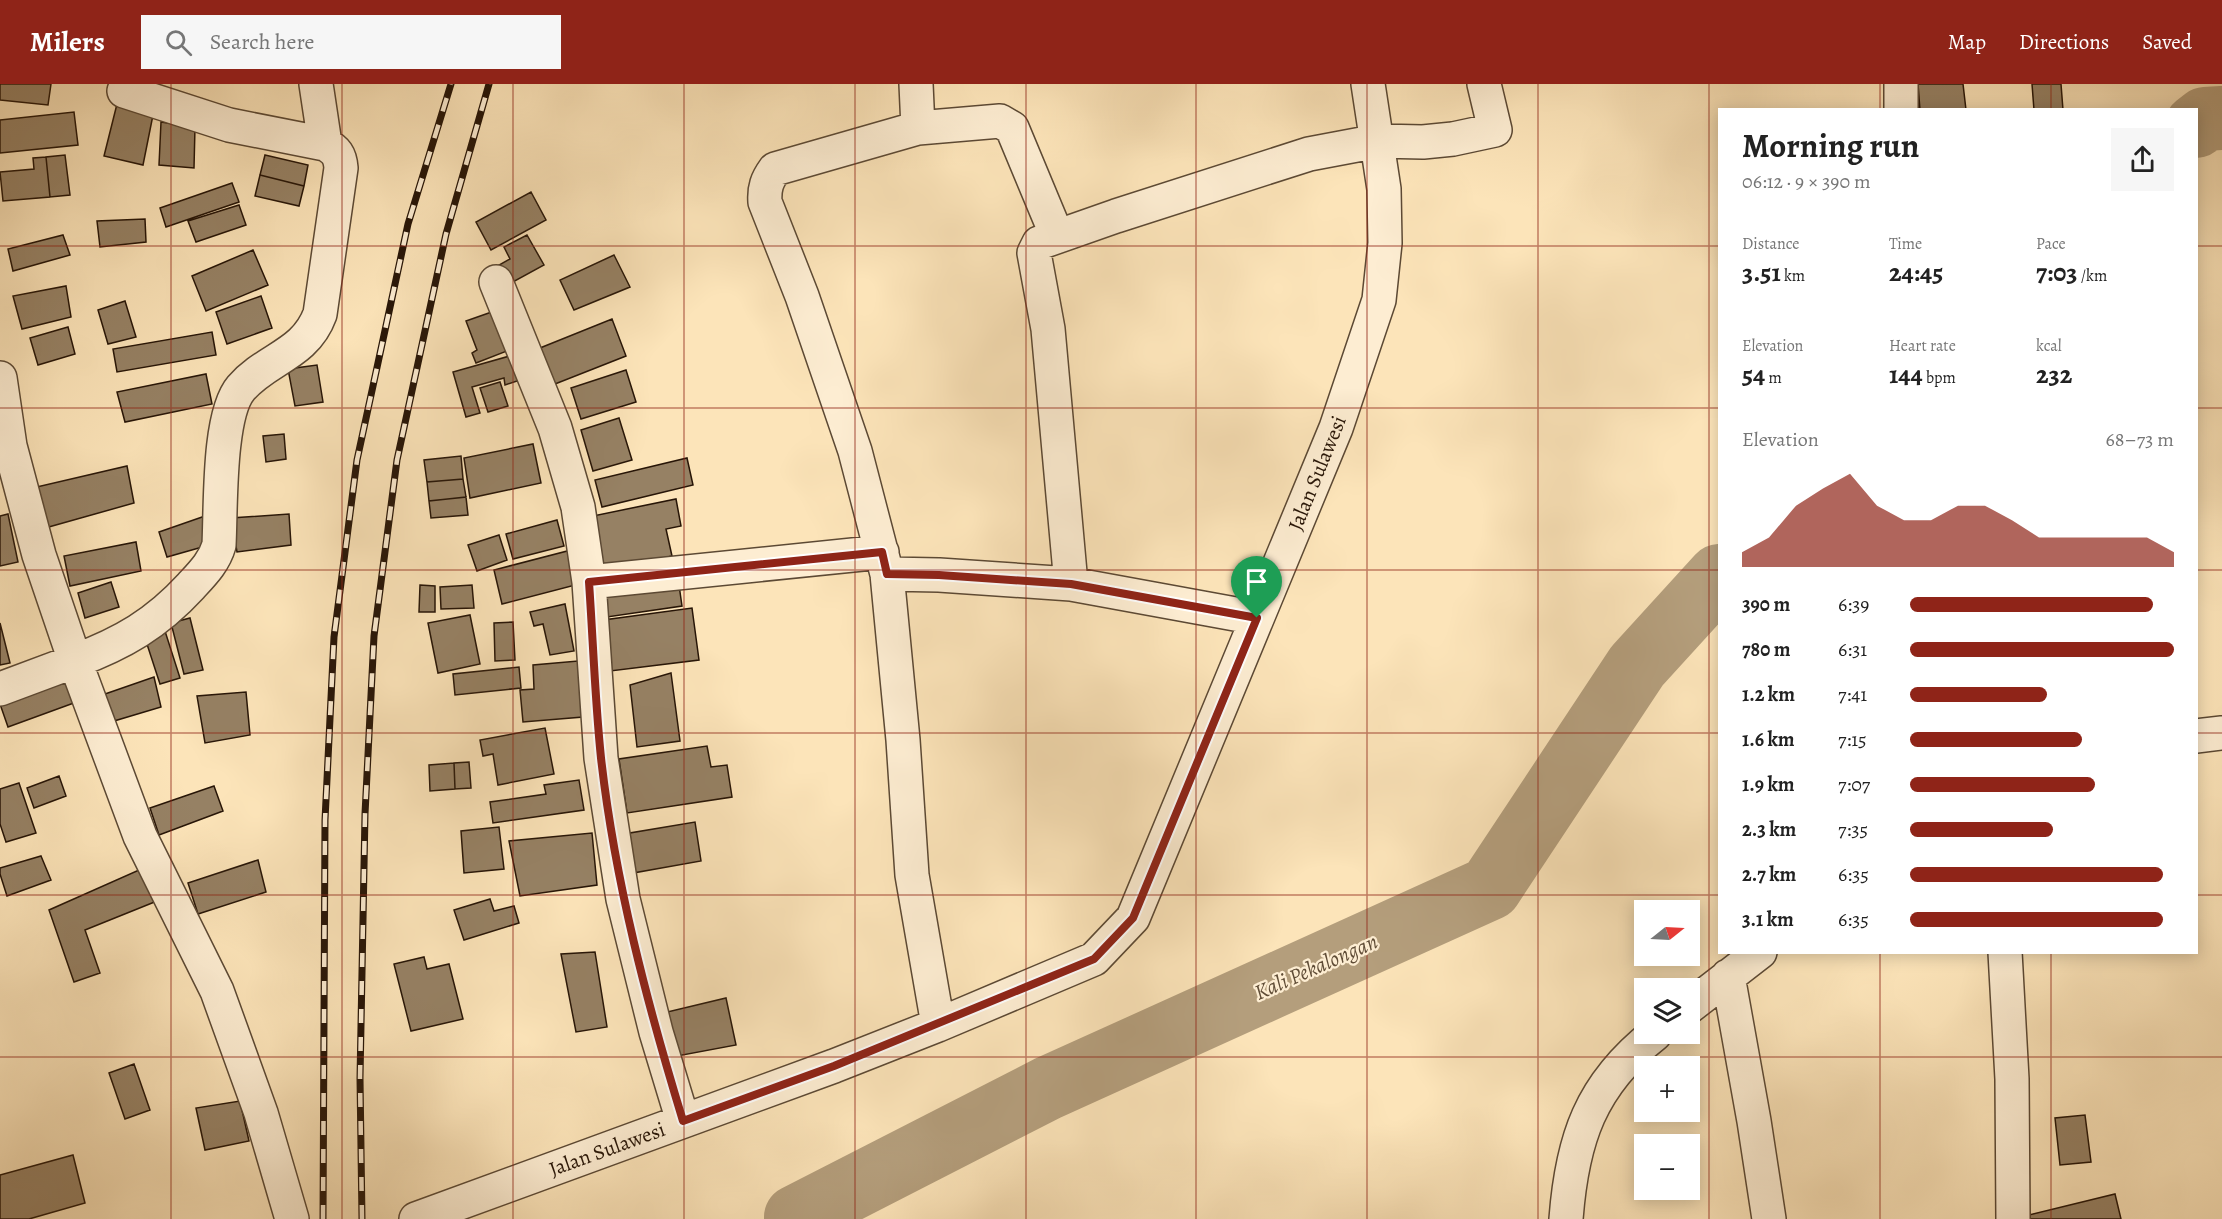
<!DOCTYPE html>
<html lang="en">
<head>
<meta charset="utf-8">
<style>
	body { margin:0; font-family:Alegreya,serif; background:#f6f6f6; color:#222; height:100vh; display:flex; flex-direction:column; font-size:22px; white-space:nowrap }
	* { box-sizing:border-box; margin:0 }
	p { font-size:20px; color:#767676 }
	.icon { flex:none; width:33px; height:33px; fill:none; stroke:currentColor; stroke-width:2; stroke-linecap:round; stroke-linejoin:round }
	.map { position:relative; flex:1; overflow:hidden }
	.sheet { position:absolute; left:1718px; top:24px; width:480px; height:846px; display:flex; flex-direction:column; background:#fff; border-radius:0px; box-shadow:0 3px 15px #0003 }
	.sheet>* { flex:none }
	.needle { width:39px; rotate:72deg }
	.tools { position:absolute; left:1634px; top:816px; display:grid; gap:12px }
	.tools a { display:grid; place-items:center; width:66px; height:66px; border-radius:0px; background:#fff; box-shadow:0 3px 15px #0003; font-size:30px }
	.pin { position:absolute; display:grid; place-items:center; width:51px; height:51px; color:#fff; margin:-62px -26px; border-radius:50% 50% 50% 0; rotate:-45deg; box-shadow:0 0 6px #0007 }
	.pin .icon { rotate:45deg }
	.round { display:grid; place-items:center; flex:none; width:63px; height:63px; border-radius:0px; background:#f6f6f6 }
	.head { display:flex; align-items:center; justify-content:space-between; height:102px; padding:0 24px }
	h1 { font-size:33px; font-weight:700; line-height:45px }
	.figures { display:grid; grid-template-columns:repeat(3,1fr); gap:9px; height:102px; padding:6px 24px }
	.figures div { display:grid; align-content:center }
	.figures b { font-size:26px; font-weight:700 }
	.figures small { font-size:16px; font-weight:400 }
	.figures p { font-size:16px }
	.chart { height:168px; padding:12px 24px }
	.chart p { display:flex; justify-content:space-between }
	.chart svg { width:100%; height:108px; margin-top:6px; fill:#8f2418; opacity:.7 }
	ul { padding:0 24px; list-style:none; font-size:20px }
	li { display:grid; grid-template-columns:96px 72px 1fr; align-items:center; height:45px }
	li i { height:15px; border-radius:8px; background:#8f2418 }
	header { display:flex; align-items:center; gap:36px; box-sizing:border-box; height:84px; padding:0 30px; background:#8f2418; color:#fff }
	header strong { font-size:28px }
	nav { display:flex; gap:33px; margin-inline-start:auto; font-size:21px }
	.search { width:420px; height:54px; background:#f6f6f6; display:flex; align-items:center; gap:15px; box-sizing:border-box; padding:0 21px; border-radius:0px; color:#767676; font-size:22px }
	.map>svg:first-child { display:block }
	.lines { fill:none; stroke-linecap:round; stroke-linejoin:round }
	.river { stroke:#b49e7c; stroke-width:64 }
	.building { fill:#968164; stroke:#271507; stroke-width:1.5 }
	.minor-casing { stroke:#5c4934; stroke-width:36 }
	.minor { stroke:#fdedd2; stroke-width:33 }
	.rail-casing { stroke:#271507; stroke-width:7 }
	.rail { stroke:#fdedd2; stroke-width:4.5; stroke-dasharray:14; stroke-linecap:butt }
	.route-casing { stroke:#fff; stroke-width:12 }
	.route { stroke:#8f2418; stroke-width:8 }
	.grid { fill:none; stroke:#8f2418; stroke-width:1.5; stroke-opacity:0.55 }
	.labels { text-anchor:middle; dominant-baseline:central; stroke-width:4.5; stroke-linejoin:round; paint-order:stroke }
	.street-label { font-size:21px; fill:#271507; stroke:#fdedd2 }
	.water-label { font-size:22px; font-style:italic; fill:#5f4c36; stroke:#fdedd2 }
</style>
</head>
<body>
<header>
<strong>Milers</strong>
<div class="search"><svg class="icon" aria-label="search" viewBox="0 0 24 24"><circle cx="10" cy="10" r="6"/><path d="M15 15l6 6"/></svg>Search here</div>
<nav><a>Map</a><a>Directions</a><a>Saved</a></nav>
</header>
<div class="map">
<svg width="2222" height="1135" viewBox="0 0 2222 1135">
	<rect width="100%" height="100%" fill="#fce4b9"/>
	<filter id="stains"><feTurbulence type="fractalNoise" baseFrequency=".00333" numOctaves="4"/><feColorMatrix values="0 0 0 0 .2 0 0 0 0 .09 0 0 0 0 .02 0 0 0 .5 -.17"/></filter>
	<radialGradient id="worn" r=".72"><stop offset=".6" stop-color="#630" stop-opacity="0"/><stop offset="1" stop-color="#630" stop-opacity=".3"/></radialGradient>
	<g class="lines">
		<!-- river -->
		<path class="river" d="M2196 42 2205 35 2222 34
			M796 1135V1133L1048 1004 1490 804 1637 582 1719 492"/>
	</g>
	<!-- building -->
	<path class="building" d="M0 0H51L48 21 0 16Z
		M1918 0H1963L1966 26H1920Z
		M2032 0H2061L2063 26H2034Z
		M118 16 154 26 143 81 104 72Z
		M74 28 78 61 0 69V36Z
		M161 38 195 43 194 84 159 81Z
		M65 71 70 111 50 113 46 73Z
		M265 71 308 81 304 102 260 91Z
		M46 73 50 113 3 117 0 88 34 85 33 74Z
		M260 91 304 102 299 122 255 112Z
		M232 99 239 118 166 143 160 124Z
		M531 108 546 136 491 166 476 138Z
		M239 121 246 141 196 158 188 137Z
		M145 135 146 158 100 163 97 137Z
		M63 151 70 171 13 187 8 165Z
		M527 151 544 181 502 204 492 185 510 175 504 163Z
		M253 166 268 201 206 227 192 192Z
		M614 171 630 203 574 226 560 196Z
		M66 202 71 233 22 245 13 212Z
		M261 212 272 244 227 260 216 228Z
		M125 217 136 253 108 260 98 226Z
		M503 224 517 263 476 279 472 269 477 266 466 237Z
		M612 235 626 272 555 300 540 264Z
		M68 243 75 270 38 281 30 254Z
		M212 248 216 271 117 288 113 265Z
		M513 271 520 296 505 301 504 294 472 303 480 329 466 333 453 288Z
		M317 281 323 318 295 322 288 285Z
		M626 286 636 318 581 335 571 304Z
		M206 290 212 320 125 338 117 308Z
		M500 298 508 322 488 328 480 304Z
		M619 334 632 376 593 387 581 346Z
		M284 350 286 375 266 378 263 352Z
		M533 360 541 399 470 414 464 374Z
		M461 372 463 395 427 398 424 376Z
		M687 374 693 401 602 423 595 396Z
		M127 382 134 419 38 446 28 405Z
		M463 395 466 413 429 417 427 398Z
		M466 413 468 431 431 434 429 417Z
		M676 415 681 442 666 445 672 472 600 488 588 433Z
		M8 430 18 478 0 482V432Z
		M289 430 291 461 237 468 231 434Z
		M205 432 213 460 167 473 159 448Z
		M557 436 564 462 513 475 506 450Z
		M499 451 507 476 477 487 468 461Z
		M136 458 141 487 70 502 64 472Z
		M575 465 583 499 502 520 494 486Z
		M678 494 682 522 607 533 603 505Z
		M111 498 119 523 85 534 78 509Z
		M420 501 435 502V528H419Z
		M472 501 474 524 441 525 440 503Z
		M565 520 574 567 550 571 543 540 534 542 530 528Z
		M692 524 699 576 602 588 596 537Z
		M470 531 480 580 438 589 428 539Z
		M190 534 203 586 184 590 171 539Z
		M513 538 515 576 495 577 494 539Z
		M0 539 10 579 0 581Z
		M164 544 180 594 160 600 144 551Z
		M578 577 583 633 523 638 520 606 534 605 533 581Z
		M519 583 521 604 455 611 453 590Z
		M74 588 82 616 8 643 0 620Z
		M671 589 680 657 637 663 630 601Z
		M154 593 161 623 114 637 105 610Z
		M246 608 250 651 205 659 197 612Z
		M545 644 554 690 498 701 493 670 483 672 480 656Z
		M707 662 711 683 727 681 732 713 627 729 619 675Z
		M469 678 471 704 455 705 454 679Z
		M454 679 455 705 430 707 429 681Z
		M59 692 66 712 34 724 27 704Z
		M579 696 584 726 493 739 490 718 546 710 544 701Z
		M19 699 36 749 6 758 0 740V705Z
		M214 702 223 727 159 751 150 724Z
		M695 738 701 777 633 789 630 749Z
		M499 743 504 785 464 789 461 747Z
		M592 749 597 801 520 812 509 757Z
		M41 772 51 796 7 812 0 790V784Z
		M258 776 266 808 198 830 188 799Z
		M148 782 157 817 85 846 100 889 74 898 49 826Z
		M490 815 494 827 514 822 519 839 464 856 454 826Z
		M595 868 607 943 576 948 561 870Z
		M424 873 427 885 449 880 463 935 411 947 394 880Z
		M726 914 736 961 672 973 663 929Z
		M134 980 150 1026 125 1035 109 989Z
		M240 1017 249 1057 205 1066 196 1024Z
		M2085 1031 2091 1078 2060 1081 2055 1034Z
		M73 1071 85 1119 29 1135H0V1091Z
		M2115 1110 2121 1135H2021V1133Z"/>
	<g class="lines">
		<defs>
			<path id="minor" d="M316 0 325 60
				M916 0 918 44 775 85C767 96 764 104 765 118L802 212 855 367 887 490 903 656 912 791 938 941
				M1901 0V26
				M124 7 229 41 325 60C336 66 340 71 341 84L320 230C305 271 267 274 241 304 218 331 221 423 219 461 214 478 203 489 191 502 156 540 123 559 75 577L140 752 217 907 261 1029 292 1135
				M918 44 1000 37 1012 44 1057 152
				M496 198 555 344 578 423 589 498 601 674 623 815 656 948 683 1037
				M0 294 10 362 39 471 75 577 0 605
				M887 490 939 491 1071 500 1257 534
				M589 498 882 468
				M1071 500 1048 245 1034 169 1039 159 1116 132 1309 70 1378 57 1423 58 1453 55 1495 46 1484 0
				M2196 652 2222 649
				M2005 868 2012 995 2013 1135
				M1728 892 1754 1037 1769 1135
				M1689 923 1760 868
				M416 1135 834 982 938 941 1094 875 1133 834 1336 344 1379 216 1385 159 1384 105 1368 0
				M1566 1135C1572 1056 1590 1001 1655 950"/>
		</defs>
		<!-- minor casing -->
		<use href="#minor" class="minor-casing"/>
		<!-- minor -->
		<use href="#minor" class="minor"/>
		<defs>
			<path id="rail" d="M323 1135 325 736 334 553 357 376 408 140 451 0
				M362 1135 360 994 365 730 374 552 397 376 446 150 489 0"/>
		</defs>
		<!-- rail casing -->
		<use href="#rail" class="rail-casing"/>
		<!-- rail -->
		<use href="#rail" class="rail"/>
	</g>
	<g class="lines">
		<defs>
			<path id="route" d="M882 468 887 490 939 491 1071 500 1257 534 1133 834 1094 875 834 982 683 1037C647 919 615 798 601 674 595 616 593 556 589 498Z"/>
		</defs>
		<!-- route casing -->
		<use href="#route" class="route-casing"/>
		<!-- route -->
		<use href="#route" class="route"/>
	</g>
	<!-- grid -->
	<path class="grid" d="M171 0V1135M342 0V1135M513 0V1135M684 0V1135M855 0V1135M1026 0V1135M1196 0V1135M1367 0V1135M1538 0V1135M1709 0V1135M1880 0V26M2051 0V26M0 162H1719M2196 162H2222M0 324H1719M2196 324H2222M0 486H1719M2196 486H2222M0 649H1719M2196 649H2222M0 811H1719M2196 811H2222M1880 868V1135M2051 868V1135M0 973H2222"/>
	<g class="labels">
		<!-- street labels -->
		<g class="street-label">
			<text transform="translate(1317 389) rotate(-68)">Jalan Sulawesi</text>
			<text transform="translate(607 1065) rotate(-20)">Jalan Sulawesi</text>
		</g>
		<!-- water labels -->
		<g class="water-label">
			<text transform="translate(1316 883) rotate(-24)">Kali Pekalongan</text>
		</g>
	</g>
	<rect width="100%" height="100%" filter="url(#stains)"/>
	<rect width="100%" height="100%" fill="url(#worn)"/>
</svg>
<div class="tools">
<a><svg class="needle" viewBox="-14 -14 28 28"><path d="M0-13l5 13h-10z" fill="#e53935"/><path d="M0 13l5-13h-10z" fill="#767676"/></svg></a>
<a><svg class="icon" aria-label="layers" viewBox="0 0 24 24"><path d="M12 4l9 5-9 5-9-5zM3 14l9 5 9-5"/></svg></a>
<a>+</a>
<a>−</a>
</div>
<div class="pin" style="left:1257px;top:534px;background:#1e9e55"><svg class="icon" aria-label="arrive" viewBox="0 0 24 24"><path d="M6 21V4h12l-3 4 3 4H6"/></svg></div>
<section class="sheet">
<div class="head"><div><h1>Morning run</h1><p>06:12 · 9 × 390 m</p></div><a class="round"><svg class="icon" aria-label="share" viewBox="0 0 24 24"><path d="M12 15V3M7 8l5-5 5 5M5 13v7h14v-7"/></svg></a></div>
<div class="figures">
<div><p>Distance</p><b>3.51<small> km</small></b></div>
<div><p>Time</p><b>24:45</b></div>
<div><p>Pace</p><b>7:03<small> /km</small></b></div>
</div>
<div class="figures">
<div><p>Elevation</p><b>54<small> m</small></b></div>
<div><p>Heart rate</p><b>144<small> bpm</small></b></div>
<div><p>kcal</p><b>232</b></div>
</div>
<div class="chart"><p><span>Elevation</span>68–73 m</p>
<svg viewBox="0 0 160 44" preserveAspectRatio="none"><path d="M0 44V38L10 32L20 19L30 12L40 6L50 19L60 25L70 25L80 19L90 19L100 25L110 32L120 32L130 32L140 32L150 32L160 38V44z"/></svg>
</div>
<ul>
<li><b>390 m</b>6:39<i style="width:92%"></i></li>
<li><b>780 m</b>6:31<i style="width:100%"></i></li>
<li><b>1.2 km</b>7:41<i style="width:52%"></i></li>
<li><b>1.6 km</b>7:15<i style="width:65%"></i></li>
<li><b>1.9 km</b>7:07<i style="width:70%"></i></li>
<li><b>2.3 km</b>7:35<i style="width:54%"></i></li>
<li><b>2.7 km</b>6:35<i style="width:96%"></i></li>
<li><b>3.1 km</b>6:35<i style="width:96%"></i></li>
</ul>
</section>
</div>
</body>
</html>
